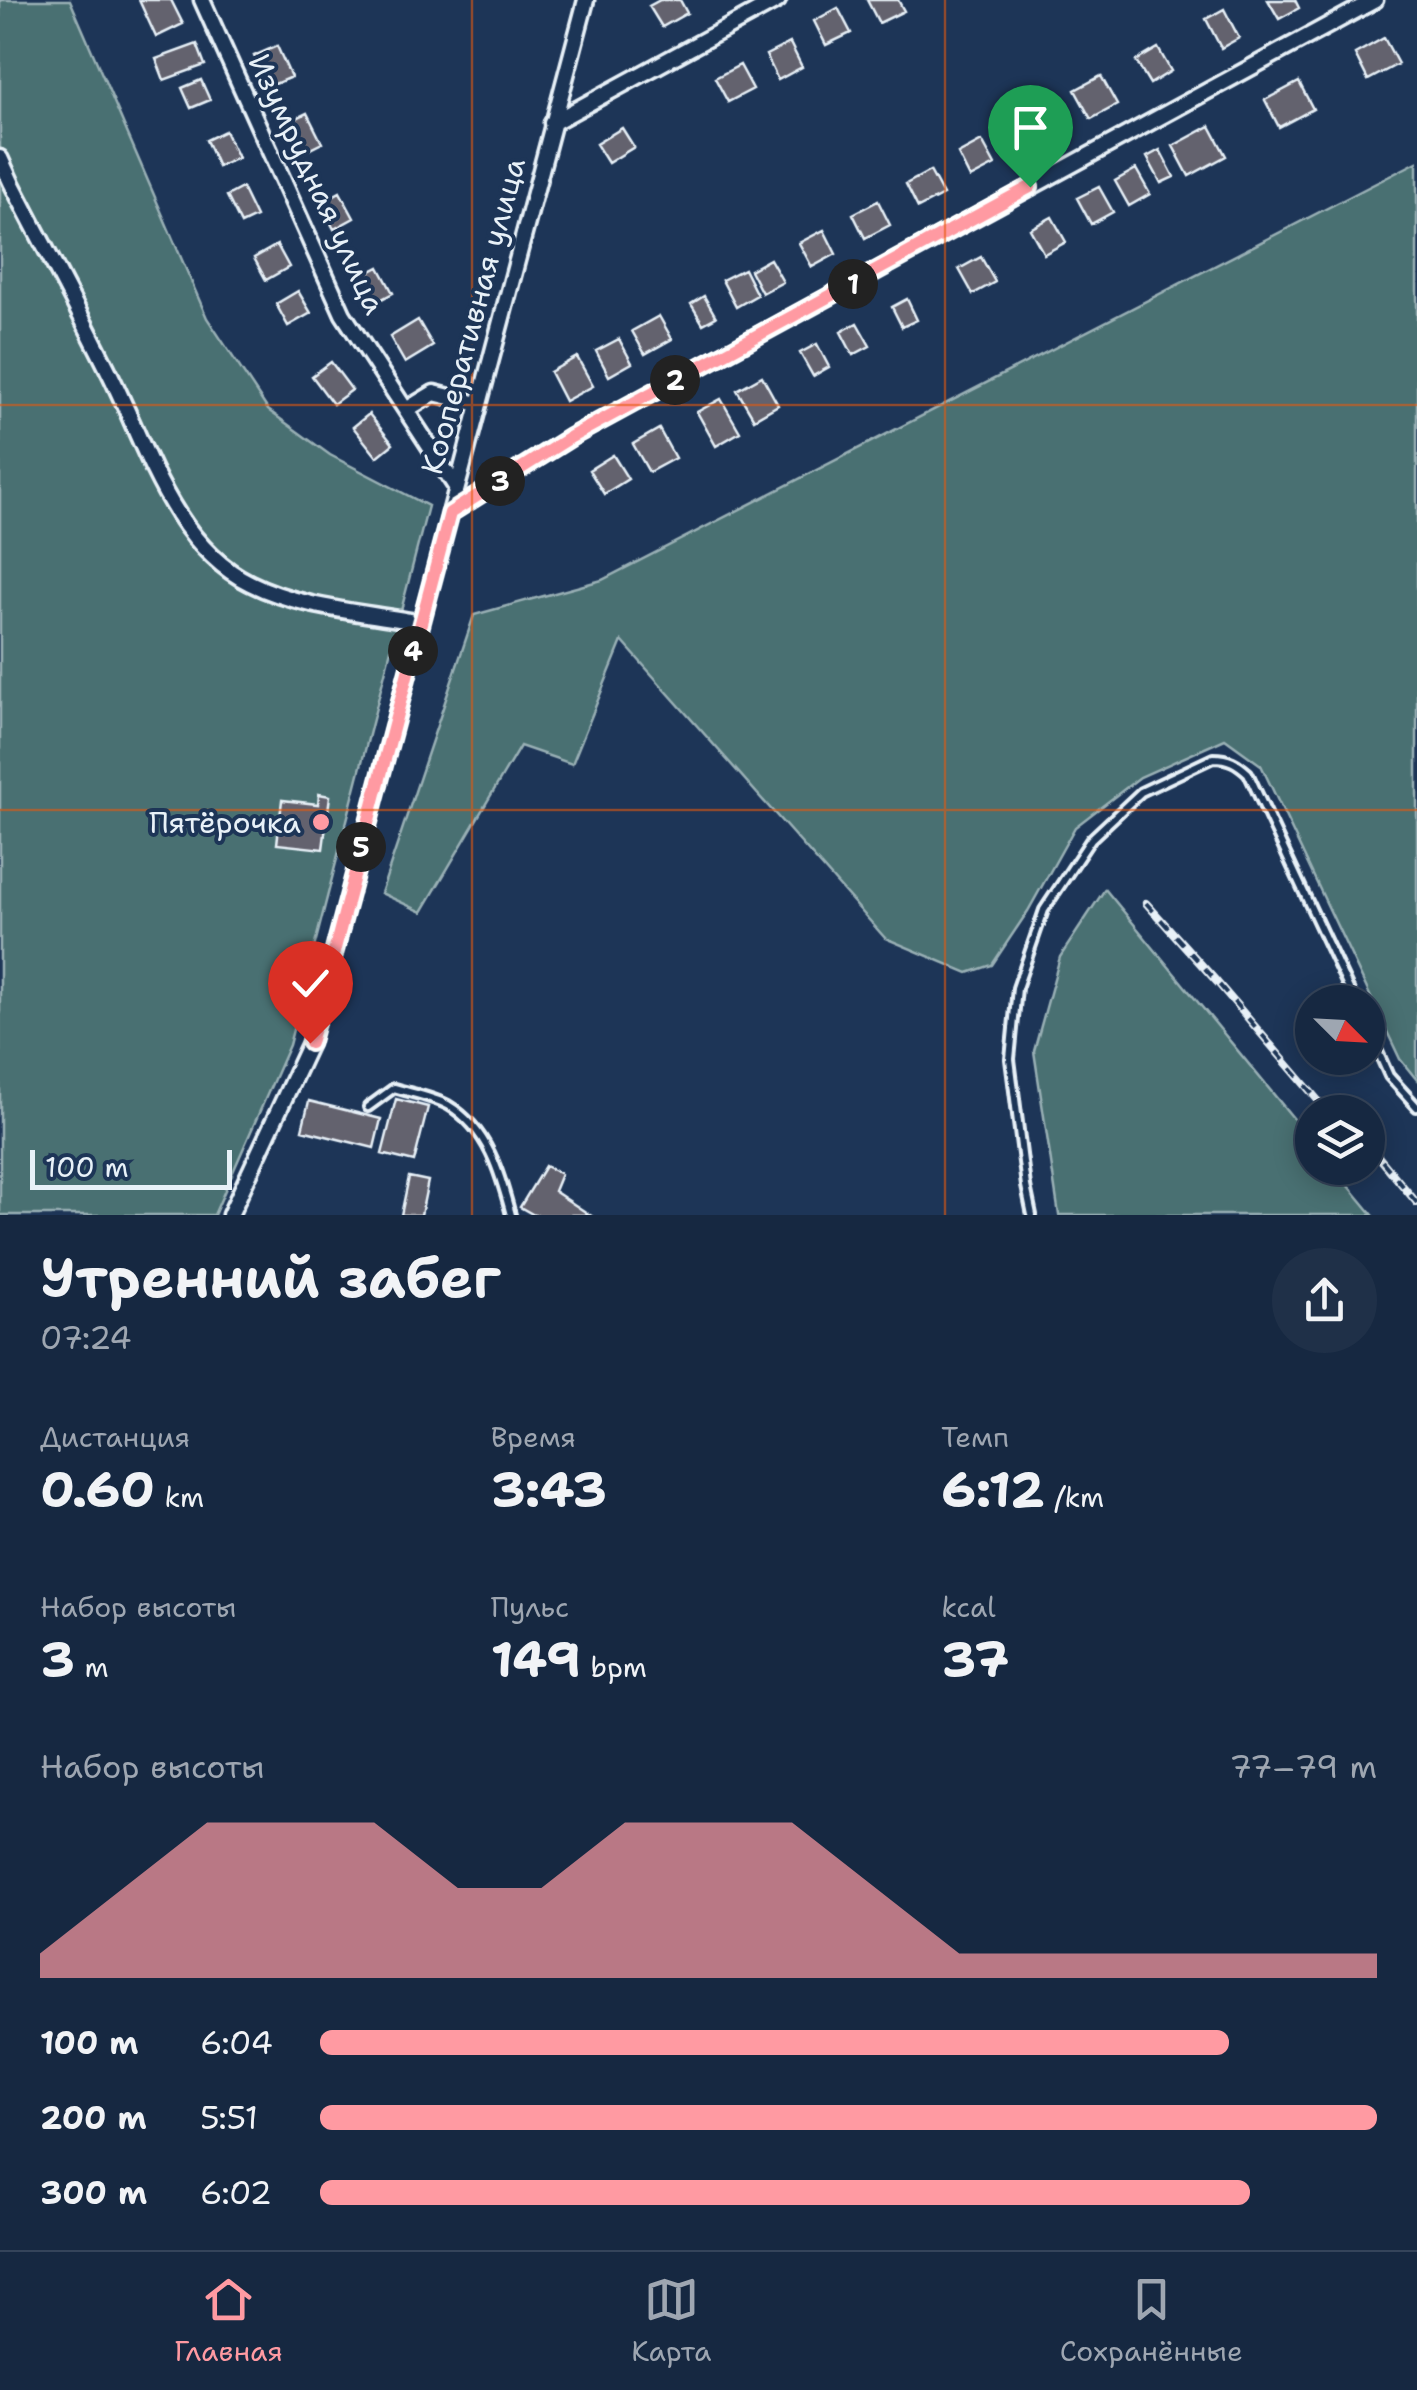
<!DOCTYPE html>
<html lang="ru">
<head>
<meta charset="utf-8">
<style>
	body { margin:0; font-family:"Shantell Sans",sans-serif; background:#1f3048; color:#f1f3f6; height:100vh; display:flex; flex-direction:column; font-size:38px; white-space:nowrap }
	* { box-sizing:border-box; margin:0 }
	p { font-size:32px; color:#9ea6b1 }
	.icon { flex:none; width:55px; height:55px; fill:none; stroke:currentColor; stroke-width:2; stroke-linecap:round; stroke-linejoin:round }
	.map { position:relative; height:1215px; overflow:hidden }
	.drawer { display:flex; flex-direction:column; background:#162841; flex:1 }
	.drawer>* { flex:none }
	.needle { width:65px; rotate:114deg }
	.controls { position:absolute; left:1295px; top:985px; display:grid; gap:20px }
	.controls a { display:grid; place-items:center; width:90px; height:90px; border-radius:50%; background:#162841; box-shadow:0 5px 25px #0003,0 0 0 2px #35445a; font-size:50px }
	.scale { position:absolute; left:30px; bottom:25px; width:202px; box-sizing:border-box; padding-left:10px; border:5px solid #e8f1f8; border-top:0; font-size:28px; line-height:35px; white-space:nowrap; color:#e8f1f8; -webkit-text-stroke:8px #1d3557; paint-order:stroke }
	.pin { position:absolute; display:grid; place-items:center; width:85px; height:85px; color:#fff; margin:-102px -42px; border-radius:50% 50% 50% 0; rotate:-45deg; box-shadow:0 0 10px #0007 }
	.pin .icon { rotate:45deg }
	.km { position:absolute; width:50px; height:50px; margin:-25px; border-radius:50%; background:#222; color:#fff; font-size:28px; line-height:50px; text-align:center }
	.round { display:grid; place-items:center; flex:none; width:105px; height:105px; border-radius:52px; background:#1f3048 }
	.summary { display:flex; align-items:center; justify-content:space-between; height:170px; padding:0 40px }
	h1 { font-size:55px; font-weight:700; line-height:75px }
	.metrics { display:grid; grid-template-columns:repeat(3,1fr); gap:15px; height:170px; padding:10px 40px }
	.metrics div { display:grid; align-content:center }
	.metrics b { font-size:50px; font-weight:700 }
	.metrics small { font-size:28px; font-weight:400 }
	.metrics p { font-size:28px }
	.chart { height:280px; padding:20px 40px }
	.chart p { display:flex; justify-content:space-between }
	.chart svg { width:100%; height:180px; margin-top:10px; fill:#ff9aa2; opacity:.7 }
	ul { padding:0 40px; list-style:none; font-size:32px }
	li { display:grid; grid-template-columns:160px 120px 1fr; align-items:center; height:75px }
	li i { height:25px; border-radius:12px; background:#ff9aa2 }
	.tabs { display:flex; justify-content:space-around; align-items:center; height:140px; border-top:2px solid #35445a; background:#162841; font-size:28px; color:#9ea6b1 }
	.tabs a { display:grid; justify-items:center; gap:5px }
	.tabs .current { color:#ff9aa2 }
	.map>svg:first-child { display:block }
	.green { fill:#4a6f72; stroke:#99b0b5; stroke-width:2.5 }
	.building { fill:#64626e; stroke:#e8f1f8; stroke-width:2.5 }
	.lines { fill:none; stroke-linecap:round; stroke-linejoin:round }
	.service-casing { stroke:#e8f1f8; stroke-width:14 }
	.minor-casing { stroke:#e8f1f8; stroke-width:21 }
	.service { stroke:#1d3557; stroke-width:6 }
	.minor { stroke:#1d3557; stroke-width:14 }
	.rail-casing { stroke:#e8f1f8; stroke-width:8 }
	.rail { stroke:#1d3557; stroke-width:4; stroke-dasharray:11; stroke-linecap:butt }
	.route-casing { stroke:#fff; stroke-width:20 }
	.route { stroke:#ff9aa2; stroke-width:12 }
	.grid { fill:none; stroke:#e8590c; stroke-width:2.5; stroke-opacity:0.55 }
	.poi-dot { fill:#ff9aa2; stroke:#1d3557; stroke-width:4 }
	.labels { text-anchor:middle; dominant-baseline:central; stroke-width:8; stroke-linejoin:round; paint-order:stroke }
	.street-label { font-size:30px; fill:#e8f1f8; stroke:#1d3557 }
	.poi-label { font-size:30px; fill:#e8f1f8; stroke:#1d3557; text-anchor:end }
</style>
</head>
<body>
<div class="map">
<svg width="1417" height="1215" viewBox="0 0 1417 1215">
	<rect width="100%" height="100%" fill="#1d3557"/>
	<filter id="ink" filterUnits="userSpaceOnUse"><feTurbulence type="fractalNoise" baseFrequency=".01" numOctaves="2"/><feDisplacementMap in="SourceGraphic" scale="20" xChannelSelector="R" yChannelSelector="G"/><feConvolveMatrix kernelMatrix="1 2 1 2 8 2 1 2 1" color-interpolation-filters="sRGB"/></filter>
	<g filter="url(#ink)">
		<!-- green -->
		<path class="green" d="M0 0H70L207 318 268 410 330 455 428 506 289 1045 214 1215H0Z
			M1417 162V1080L1400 1059 1261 765 1225 739 1140 777 1075 827 1028 911 992 965 968 973 885 938 622 641 572 764 520 746 422 912 381 893 474 615 602 580Z
			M1105 889 1312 1141V1168H1334L1373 1215H1059L1034 1051 1060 957Z"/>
		<!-- building -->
		<path class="building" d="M139 0H171L183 24 156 37Z
			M660 0H680L687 13 662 27 649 6Z
			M867 0H898L904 11 879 23Z
			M1268 0H1295L1299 8 1279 19Z
			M838 8 851 33 826 45 814 21Z
			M1224 9 1239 38 1221 48 1206 19Z
			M1384 38 1398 64 1368 80 1355 54Z
			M790 43 802 67 778 80 766 55Z
			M197 44 205 65 164 80 156 59Z
			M277 46 291 77 268 87 254 56Z
			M1158 48 1171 71 1150 84 1136 61Z
			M740 65 753 89 728 102 715 78Z
			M1101 76 1117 105 1091 119 1075 90Z
			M201 80 210 100 191 108 182 88Z
			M1299 82 1313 109 1279 127 1265 100Z
			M307 113 322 143 302 153 286 123Z
			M1040 113 1053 137 1028 150 1016 126Z
			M1210 126 1226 156 1189 176 1173 146Z
			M622 128 634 147 608 163 596 144Z
			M225 131 238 158 218 167 206 140Z
			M982 141 995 165 970 178 958 154Z
			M1160 150 1174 177 1161 183 1147 157Z
			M1136 169 1150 194 1129 206 1115 181Z
			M930 171 943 195 918 208 906 184Z
			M1099 187 1113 212 1091 224 1077 198Z
			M242 188 256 217 241 224 227 196Z
			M340 192 354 218 334 229 320 203Z
			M878 201 890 225 865 238 853 214Z
			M1052 217 1066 242 1044 254 1030 229Z
			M824 230 836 254 812 267 799 243Z
			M277 245 289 267 266 280 254 258Z
			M981 257 995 282 973 294 959 269Z
			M770 259 783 282 762 293 750 270Z
			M379 267 393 293 374 303 360 277Z
			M744 269 757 295 736 307 722 280Z
			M298 291 311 313 288 326 276 304Z
			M704 296 716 317 703 324 691 304Z
			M907 299 917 320 902 327 892 307Z
			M659 316 672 339 645 354 632 331Z
			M418 320 433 346 405 363 390 337Z
			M857 323 870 346 853 355 841 332Z
			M619 339 632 363 609 376 596 351Z
			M817 344 829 367 813 376 800 353Z
			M577 357 593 386 565 401 550 372Z
			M331 362 352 390 333 404 312 376Z
			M762 376 778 405 754 419 737 390Z
			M721 399 740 432 716 446 697 412Z
			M369 414 393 444 377 457 353 427Z
			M659 429 675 458 649 472 633 444Z
			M613 455 628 479 604 494 589 470Z
			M319 794 330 796 323 849 277 844 282 800 318 804Z
			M396 1099 428 1107 414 1162 382 1154Z
			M309 1101 381 1119 374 1148 302 1130Z
			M545 1166 561 1174 554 1191 590 1215H534L520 1207Z
			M409 1177 428 1181 421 1215H401Z"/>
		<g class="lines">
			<defs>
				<path id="service" d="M1368 1029 1389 1076 1417 1107
					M368 1107 394 1088C411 1093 433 1097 448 1105 488 1129 500 1173 511 1215
					M1032 1215 1026 1186 1010 1059 1017 988 1044 910 1091 839 1141 792 1213 758C1229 758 1237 763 1248 773L1355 1002"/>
				<path id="minor" d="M202 0 343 314 456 487
					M552 123 778 0
					M0 158 11 182C43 245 78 308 109 372 145 444 173 545 250 583 302 609 364 612 421 623
					M406 410 434 393 478 404
					M450 513 571 437 1375 0
					M230 1215 310 1043 586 0"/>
			</defs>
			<!-- service casing -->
			<use href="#service" class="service-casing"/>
			<!-- minor casing -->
			<use href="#minor" class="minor-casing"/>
			<!-- service -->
			<use href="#service" class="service"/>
			<!-- minor -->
			<use href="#minor" class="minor"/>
			<defs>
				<path id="rail" d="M1146 903 1217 982 1328 1112
					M1368 1144 1417 1203"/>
			</defs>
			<!-- rail casing -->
			<use href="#rail" class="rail-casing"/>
			<!-- rail -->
			<use href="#rail" class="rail"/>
		</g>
	</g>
	<g class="lines" filter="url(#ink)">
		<defs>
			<path id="route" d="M310 1043 450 513 571 437 1030 187"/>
		</defs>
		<!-- route casing -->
		<use href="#route" class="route-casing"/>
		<!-- route -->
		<use href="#route" class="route"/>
	</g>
	<!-- grid -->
	<path class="grid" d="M472 0V1215M945 0V1215M0 405H1417M0 810H1417"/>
	<!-- markers -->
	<circle class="poi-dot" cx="321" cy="822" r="10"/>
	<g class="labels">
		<!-- street labels -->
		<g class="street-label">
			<text transform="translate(317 184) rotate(65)">Изумрудная улица</text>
			<text transform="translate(473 316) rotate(-75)">Кооперативная улица</text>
		</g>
		<!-- poi labels -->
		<g class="poi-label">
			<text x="301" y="822">Пятёрочка</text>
		</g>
	</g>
</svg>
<div class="controls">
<a><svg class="needle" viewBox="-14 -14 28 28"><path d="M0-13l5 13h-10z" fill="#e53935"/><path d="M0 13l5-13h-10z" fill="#9ea6b1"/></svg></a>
<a><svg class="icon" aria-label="layers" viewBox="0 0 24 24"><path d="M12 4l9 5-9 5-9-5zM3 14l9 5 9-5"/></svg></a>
</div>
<div class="scale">100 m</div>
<div class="pin" style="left:1030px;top:187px;background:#1e9e55"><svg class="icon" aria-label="arrive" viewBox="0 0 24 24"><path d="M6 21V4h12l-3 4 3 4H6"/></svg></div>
<div class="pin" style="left:310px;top:1043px;background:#d93025"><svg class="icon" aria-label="check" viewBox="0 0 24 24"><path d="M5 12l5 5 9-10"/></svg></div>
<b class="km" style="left:853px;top:284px">1</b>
<b class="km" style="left:675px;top:380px">2</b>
<b class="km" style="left:500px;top:481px">3</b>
<b class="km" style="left:413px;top:651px">4</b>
<b class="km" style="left:361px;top:847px">5</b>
</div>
<section class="drawer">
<div class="summary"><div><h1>Утренний забег</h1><p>07:24</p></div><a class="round"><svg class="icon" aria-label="share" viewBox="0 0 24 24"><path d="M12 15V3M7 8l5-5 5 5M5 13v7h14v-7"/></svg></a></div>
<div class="metrics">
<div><p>Дистанция</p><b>0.60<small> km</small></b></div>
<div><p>Время</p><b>3:43</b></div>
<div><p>Темп</p><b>6:12<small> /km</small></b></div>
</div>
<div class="metrics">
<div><p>Набор высоты</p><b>3<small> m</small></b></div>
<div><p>Пульс</p><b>149<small> bpm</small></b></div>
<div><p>kcal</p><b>37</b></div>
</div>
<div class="chart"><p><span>Набор высоты</span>77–79 m</p>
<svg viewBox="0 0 160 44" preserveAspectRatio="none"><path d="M0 44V38L10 22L20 6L30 6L40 6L50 22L60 22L70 6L80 6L90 6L100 22L110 38L120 38L130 38L140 38L150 38L160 38V44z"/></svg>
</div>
<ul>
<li><b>100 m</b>6:04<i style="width:86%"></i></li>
<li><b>200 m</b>5:51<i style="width:100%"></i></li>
<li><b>300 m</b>6:02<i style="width:88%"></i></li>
</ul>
</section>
<nav class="tabs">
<a class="current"><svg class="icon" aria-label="home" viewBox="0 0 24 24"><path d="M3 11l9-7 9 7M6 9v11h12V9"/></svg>Главная</a>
<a><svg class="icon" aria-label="map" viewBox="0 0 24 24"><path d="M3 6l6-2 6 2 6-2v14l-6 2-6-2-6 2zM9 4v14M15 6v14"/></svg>Карта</a>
<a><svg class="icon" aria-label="saved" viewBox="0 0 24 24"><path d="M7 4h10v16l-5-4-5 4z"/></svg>Сохранённые</a>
</nav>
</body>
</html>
